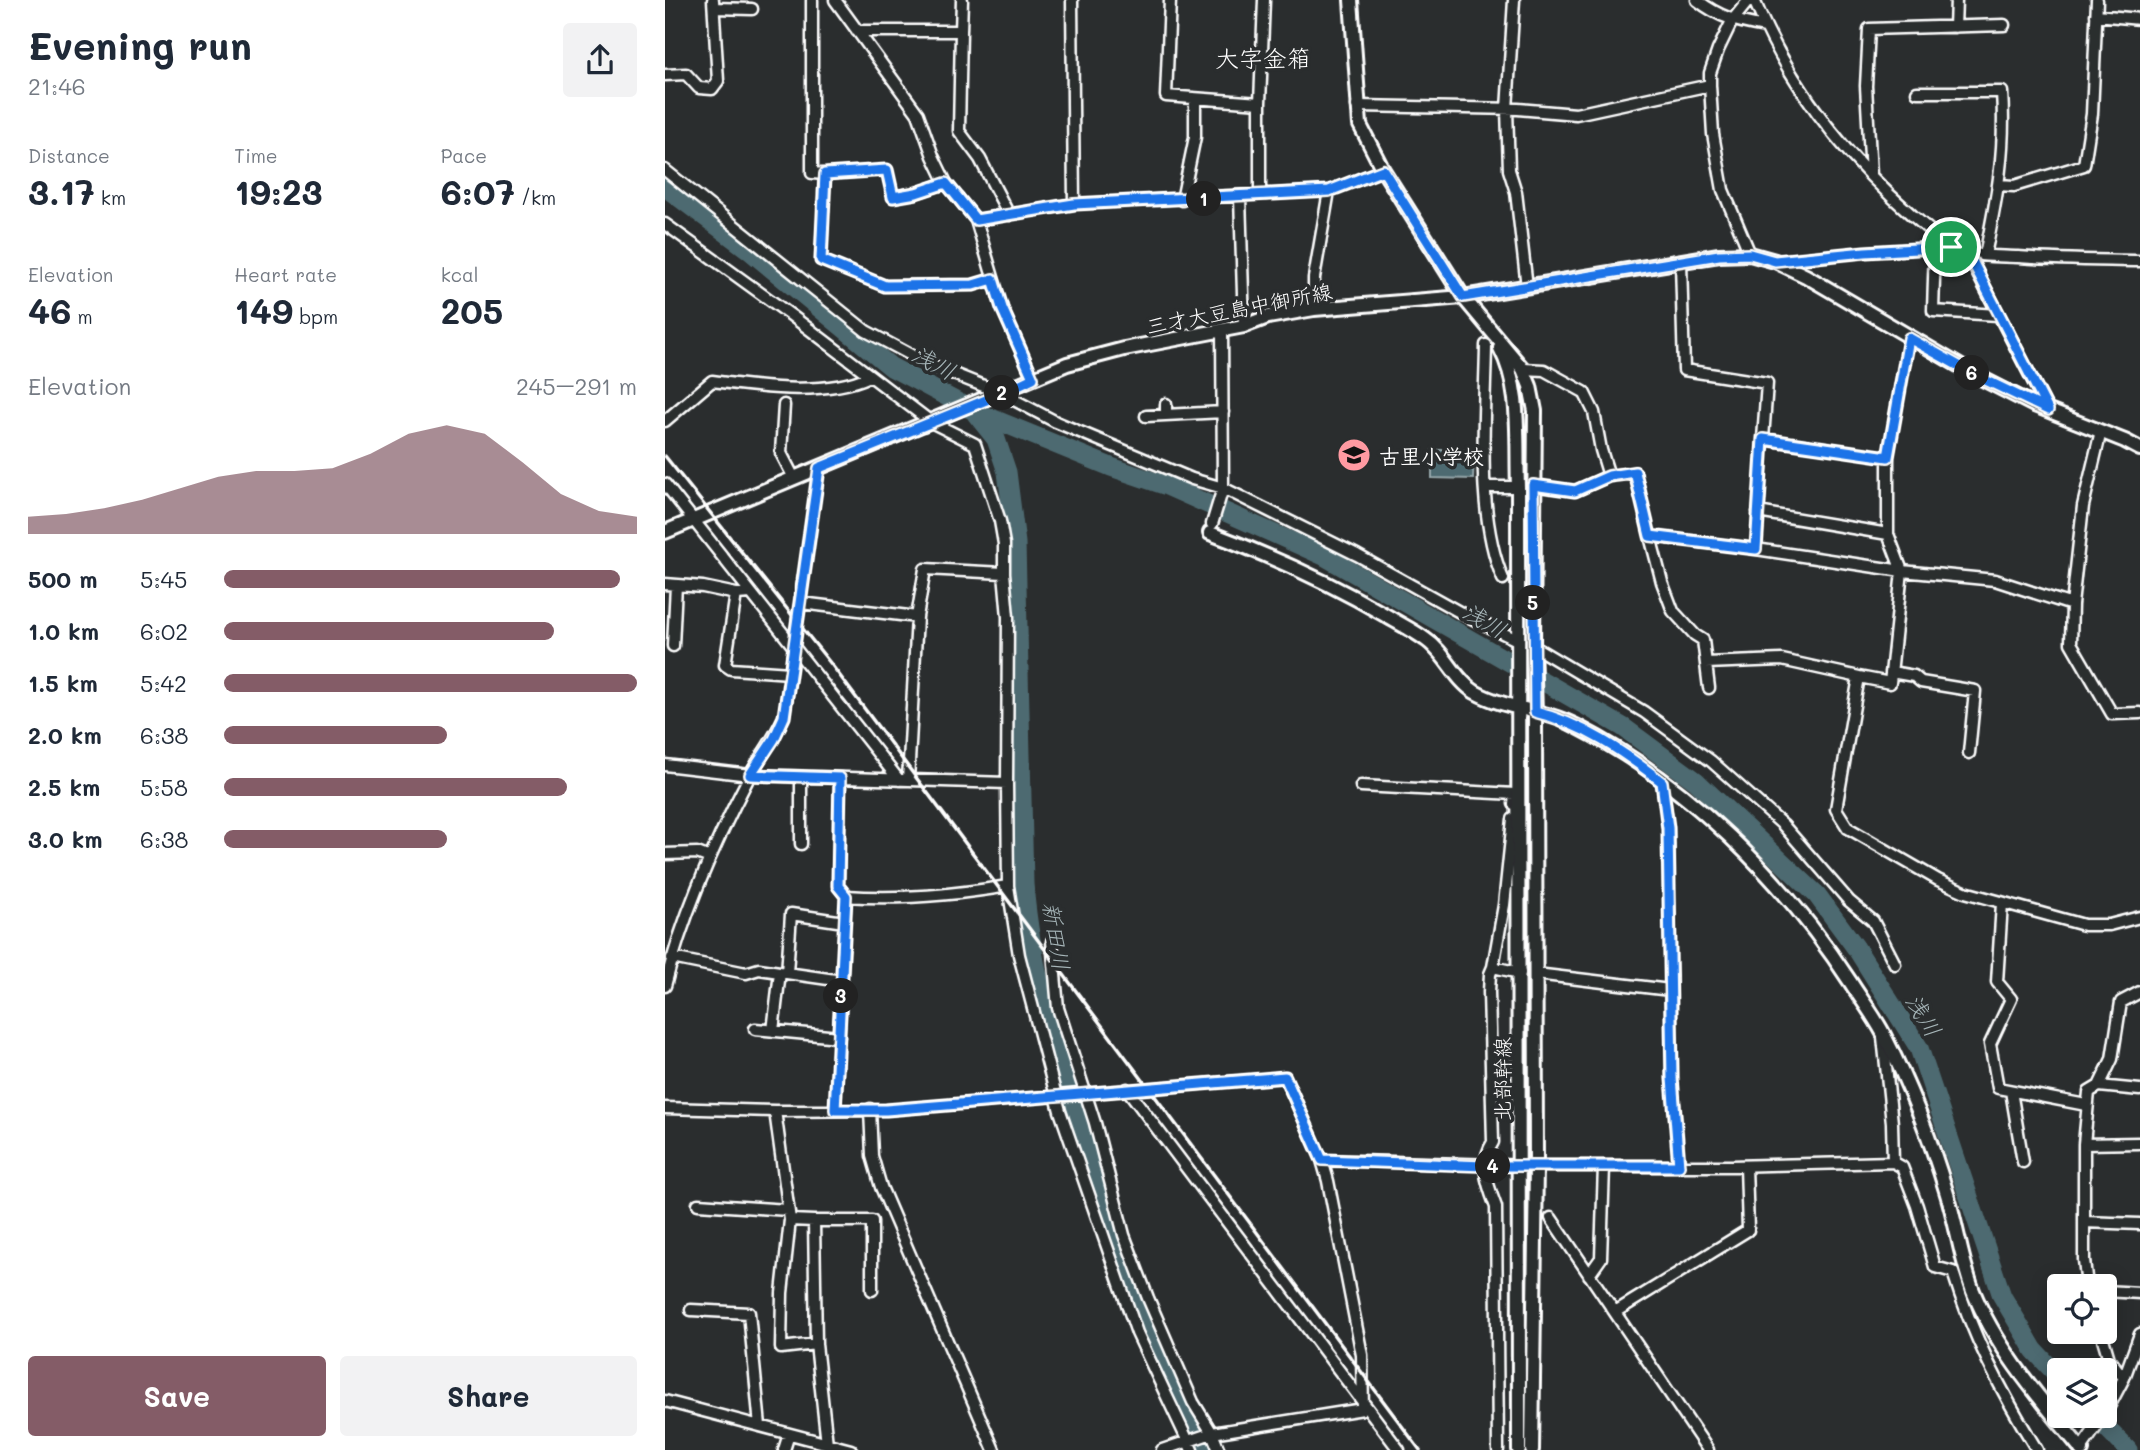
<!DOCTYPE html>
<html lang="en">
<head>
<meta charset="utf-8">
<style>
	body { margin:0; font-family:Mali,"Klee One",sans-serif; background:#f2f2f3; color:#1f2937; height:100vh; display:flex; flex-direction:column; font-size:26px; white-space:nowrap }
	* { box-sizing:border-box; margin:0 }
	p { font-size:23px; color:#747a83 }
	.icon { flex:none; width:38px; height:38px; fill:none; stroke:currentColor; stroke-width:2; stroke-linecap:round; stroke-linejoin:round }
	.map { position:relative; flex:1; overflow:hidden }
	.panel { display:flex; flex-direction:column; background:#fff; width:665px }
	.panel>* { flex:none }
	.buttons { position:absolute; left:1382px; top:1274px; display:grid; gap:14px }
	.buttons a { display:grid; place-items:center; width:70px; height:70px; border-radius:7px; background:#fff; box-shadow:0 4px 18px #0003; font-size:35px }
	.pin { position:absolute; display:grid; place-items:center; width:60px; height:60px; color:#fff; margin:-30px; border:4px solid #fff; border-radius:50%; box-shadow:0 2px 7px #0007 }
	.km { position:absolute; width:35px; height:35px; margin:-18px; border-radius:50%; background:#222; color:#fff; font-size:19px; line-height:35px; text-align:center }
	.round { display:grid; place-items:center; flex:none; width:74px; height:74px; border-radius:7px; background:#f2f2f3 }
	.head { display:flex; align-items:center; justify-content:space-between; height:119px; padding:0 28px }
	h1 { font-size:38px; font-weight:700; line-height:52px }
	.figures { display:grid; grid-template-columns:repeat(3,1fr); gap:10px; height:119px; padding:7px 28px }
	.figures div { display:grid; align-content:center }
	.figures b { font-size:35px; font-weight:700 }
	.figures small { font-size:19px; font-weight:400 }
	.figures p { font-size:19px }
	.chart { height:196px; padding:14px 28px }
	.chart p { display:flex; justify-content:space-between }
	.chart svg { width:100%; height:126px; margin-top:7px; fill:#845c67; opacity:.7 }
	.primary-button { display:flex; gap:14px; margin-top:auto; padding:14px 28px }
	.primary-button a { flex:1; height:80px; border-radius:7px; background:#845c67; color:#fff; font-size:28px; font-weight:700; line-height:80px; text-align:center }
	.primary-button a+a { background:#f2f2f3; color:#1f2937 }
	ul { padding:0 28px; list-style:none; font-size:23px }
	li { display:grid; grid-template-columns:112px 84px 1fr; align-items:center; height:52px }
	li i { height:18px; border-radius:9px; background:#845c67 }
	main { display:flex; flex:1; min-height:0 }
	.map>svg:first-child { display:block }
	.water { fill:#4e6b71; stroke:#95a6aa; stroke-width:2 }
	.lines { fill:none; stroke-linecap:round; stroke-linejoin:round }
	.river { stroke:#4e6b71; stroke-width:19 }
	.minor-casing { stroke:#fff; stroke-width:15 }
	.tertiary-casing { stroke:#fff; stroke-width:18 }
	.secondary-casing { stroke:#fff; stroke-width:18 }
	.minor { stroke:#2a2d2e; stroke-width:10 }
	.tertiary { stroke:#2a2d2e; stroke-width:12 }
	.secondary { stroke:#2a2d2e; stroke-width:12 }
	.rail { stroke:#fff; stroke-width:3.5 }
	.route-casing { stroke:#fff; stroke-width:14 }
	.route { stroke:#1a73e8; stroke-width:9 }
	.labels { text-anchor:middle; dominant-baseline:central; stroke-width:7; stroke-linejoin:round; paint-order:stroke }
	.street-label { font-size:21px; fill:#fff; stroke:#2a2d2e }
	.poi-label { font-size:21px; font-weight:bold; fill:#fff; stroke:#2a2d2e; text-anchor:start }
	.water-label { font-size:23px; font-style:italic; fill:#a6b5b8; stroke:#2a2d2e }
	.quarter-label { font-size:24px; fill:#fff; stroke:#2a2d2e }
</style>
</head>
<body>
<main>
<section class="panel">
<div class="head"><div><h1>Evening run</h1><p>21:46</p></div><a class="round"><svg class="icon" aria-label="share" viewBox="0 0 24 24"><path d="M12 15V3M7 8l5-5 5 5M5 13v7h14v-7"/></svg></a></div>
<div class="figures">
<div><p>Distance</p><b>3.17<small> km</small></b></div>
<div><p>Time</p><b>19:23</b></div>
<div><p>Pace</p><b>6:07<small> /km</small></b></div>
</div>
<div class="figures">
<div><p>Elevation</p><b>46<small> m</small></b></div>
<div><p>Heart rate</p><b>149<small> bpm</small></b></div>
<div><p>kcal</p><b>205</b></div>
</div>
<div class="chart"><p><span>Elevation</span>245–291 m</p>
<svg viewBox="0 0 160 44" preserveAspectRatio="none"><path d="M0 44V38L10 37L20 35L30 32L40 28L50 24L60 22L70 22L80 21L90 16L100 9L110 6L120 9L130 19L140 30L150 36L160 38V44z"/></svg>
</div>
<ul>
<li><b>500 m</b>5:45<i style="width:96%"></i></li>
<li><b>1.0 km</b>6:02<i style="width:80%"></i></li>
<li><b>1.5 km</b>5:42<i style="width:100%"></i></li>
<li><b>2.0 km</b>6:38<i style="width:54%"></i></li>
<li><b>2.5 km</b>5:58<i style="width:83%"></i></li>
<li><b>3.0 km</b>6:38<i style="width:54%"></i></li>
</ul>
<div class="primary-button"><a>Save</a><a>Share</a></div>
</section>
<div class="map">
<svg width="1475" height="1450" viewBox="0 0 1475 1450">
	<rect width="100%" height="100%" fill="#2a2d2e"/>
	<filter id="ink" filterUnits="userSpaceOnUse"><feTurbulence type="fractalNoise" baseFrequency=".0143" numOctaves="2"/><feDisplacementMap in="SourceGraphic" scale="14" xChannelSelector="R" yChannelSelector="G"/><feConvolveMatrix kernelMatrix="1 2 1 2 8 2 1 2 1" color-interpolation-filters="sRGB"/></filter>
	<g filter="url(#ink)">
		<!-- water -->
		<path class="water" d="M767 450H809L808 479 767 478Z"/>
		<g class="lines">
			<!-- river -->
			<path class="river" d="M0 187 84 250 226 367 309 411 446 467 502 486 659 556 958 727 1031 781 1152 895 1191 948 1254 1048 1337 1296 1369 1350 1395 1378
				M311 414 331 439 342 472 351 543 359 884C366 976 396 1065 424 1153 445 1215 464 1278 489 1339 505 1377 526 1412 542 1450
				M1430 1416 1463 1450"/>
			<defs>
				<path id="minor" d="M147 0V173L160 174 222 170 228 197 251 193 281 183
					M170 0 253 114 268 156 281 183 311 220 337 308 368 378
					M407 0 409 204
					M505 0 501 96 595 103
					M849 0 842 109 844 170 851 192 862 287
					M1032 0C1055 18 1073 22 1100 27
					M1084 0 1067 21 1053 50 1045 73V85L1048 134 1058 190 1085 254
					M1089 0C1124 85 1179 156 1248 216 1264 229 1280 246 1300 252 1316 257 1336 256 1353 257 1394 260 1434 260 1475 261
					M49 8 87 9
					M1431 15 1475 19
					M1290 27 1291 0
					M192 31H296L297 0
					M296 31 294 131 315 159 344 215
					M0 75 21 74 34 88 47 89 53 81 48 0
					M1252 92H1337C1341 151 1332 197 1320 255
					M692 106 853 109 911 114 1045 85
					M0 170 201 331 261 363 336 393 391 422 527 479 558 488 692 555 798 614 852 640
					M160 174 156 260 220 286 308 285 328 279
					M1206 175 1201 86 1204 29 1339 25
					M1334 185 1349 186 1419 165 1427 114 1432 0
					M595 194V103L599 0
					M575 197 579 326
					M517 200 530 137V99
					M311 220 409 204 664 191 718 170
					M0 224 127 316 266 422 310 444 335 521 339 544V573L343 617 342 783
					M1270 247 1268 311 1333 315
					M1302 253 1383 410
					M1112 261 1200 252 1286 247
					M1016 262 1019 370 1102 383 1098 439 1223 457
					M649 309V278L664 191
					M1244 338 1223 457V534L1237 571 1225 683 1194 677 1171 809 1183 828 1273 880 1300 892 1419 925H1444L1475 917
					M821 345C820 416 810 514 838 579
					M858 369 879 370 919 392 929 412 936 450 944 476 970 473 985 536 1091 549 1237 571 1330 580 1407 605 1406 643 1447 714 1475 713
					M501 404V415
					M119 405 116 453 129 478
					M481 416 558 412
					M0 421 47 381C95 387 160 397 205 376
					M0 484 234 780
					M868 485 910 491 944 476
					M820 487H853
					M1093 512 1223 534
					M547 524 558 488 557 329
					M985 536 997 582 1008 611 1030 635 1038 640 1044 688
					M1091 549 1098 439
					M0 584 38 587 71 594
					M86 593 71 594 60 665 66 669 125 673
					M136 603 252 617
					M1407 605 1418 506 1436 431
					M8 646 11 585
					M868 646 979 712 1046 761 1118 825 1184 901 1208 921 1230 964
					M1041 663 1117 660 1194 677
					M1226 672 1249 676 1256 682 1310 691 1304 753
					M0 765 85 775 342 783 343 886C289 895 236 900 181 896L173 886 175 778
					M136 777V844
					M243 780 252 617 260 569 339 573
					M997 782 1003 828 1007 1078 1014 1166
					M696 786 850 794 849 804
					M0 854 32 853 45 858
					M343 886 354 955 395 1111 472 1333 527 1450
					M1337 903 1332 982 1346 999 1325 1044 1333 1088 1421 1105
					M387 941 393 1008 430 1123 459 1235 483 1298 528 1402 547 1433 554 1450
					M7 958 81 973 94 969 177 981
					M828 967 855 973
					M122 973 126 914 179 922
					M871 974 1005 990
					M0 986C18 913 49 844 84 777 95 757 109 739 119 717L154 468
					M90 1029 174 1037
					M108 1031 115 972
					M1218 1037 1227 1123 1228 1162
					M1434 1086 1447 1059 1456 1002 1475 992
					M462 1089 734 1450
					M1346 1091 1358 1162
					M0 1108 110 1111 221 1110 620 1077 657 1160 663 1181 697 1355 698 1409 547 1433 497 1450
					M205 1109 207 1156 216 1187 329 1450
					M170 1110 181 896
					M110 1111 125 1220 117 1293 116 1348 151 1344
					M1419 1144 1474 1143
					M657 1160 871 1166H1067L1228 1162 1237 1167 1252 1206 1270 1267 1288 1272C1307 1336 1337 1393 1372 1450
					M33 1204 123 1210
					M886 1218 1043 1450
					M125 1220 149 1221 151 1344 162 1444
					M149 1221H207V1290
					M1419 1222 1475 1224
					M924 1275 936 1258 939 1166
					M1422 1286 1419 1260V1144L1424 1092 1434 1086 1475 1090
					M1440 1291 1475 1293
					M26 1310 84 1313 95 1426
					M950 1312 1083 1230 1081 1166
					M1436 1332 1444 1359 1459 1378
					M0 1401 186 1450
					M1440 1414 1459 1378 1475 1334
					M119 1450 124 1434
					M833 1450 831 1207C822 1183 814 1164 828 1142L824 992 825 974 828 967 839 905 848 819
					M1415 1450 1439 1416"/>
				<path id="tertiary" d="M686 0 695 125 718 170 798 297 858 369 865 386 870 411 868 646 870 712 871 1166 867 1450
					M835 348C857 389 851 441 853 487L854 1450
					M545 533C606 556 664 582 720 615 733 623 748 630 760 639 780 652 790 680 810 692 842 710 879 709 911 726 1022 783 1118 878 1186 983 1196 999 1209 1016 1218 1033 1244 1084 1266 1140 1282 1194 1292 1226 1296 1260 1308 1291 1332 1350 1377 1401 1417 1450"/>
				<path id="secondary" d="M0 532 402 364 459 349 579 326 603 317 649 309 798 297 1054 255 1085 254 1110 261 1141 276 1310 375 1369 405 1460 441 1475 449"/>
			</defs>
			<!-- minor casing -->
			<use href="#minor" class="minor-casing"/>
			<!-- tertiary casing -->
			<use href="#tertiary" class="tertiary-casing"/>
			<!-- secondary casing -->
			<use href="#secondary" class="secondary-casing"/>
			<!-- minor -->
			<use href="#minor" class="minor"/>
			<!-- tertiary -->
			<use href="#tertiary" class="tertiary"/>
			<!-- secondary -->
			<use href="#secondary" class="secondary"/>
			<!-- rail -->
			<path class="rail" d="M0 456 166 664 755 1450"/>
		</g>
	</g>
	<g class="lines" filter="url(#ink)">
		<defs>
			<path id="route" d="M222 170 228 197 251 193 281 183 311 220 409 204 664 191 718 170 798 297 1054 255 1085 254 1110 261 1200 252 1286 247 1303 253 1383 410 1310 375 1244 338 1223 457 1098 439 1091 549 985 536 970 472 944 476 910 491 868 485 870 712C917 723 959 752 997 782L1003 828 1007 1078 1014 1166H820L657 1160 620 1077 221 1110H170L181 896 173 886 175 778 85 775 109 739 119 717 154 468 326 398 368 378 337 308 328 279 308 285 220 286 156 260 160 174Z"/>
		</defs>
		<!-- route casing -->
		<use href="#route" class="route-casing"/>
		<!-- route -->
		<use href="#route" class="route"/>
	</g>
	<!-- icons -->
	<defs>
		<symbol id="school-disc" viewBox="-11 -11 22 22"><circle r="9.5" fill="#ff9aa2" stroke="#2a2d2e"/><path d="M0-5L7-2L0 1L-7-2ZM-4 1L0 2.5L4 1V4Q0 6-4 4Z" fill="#111"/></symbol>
	</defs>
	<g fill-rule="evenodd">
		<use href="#school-disc" x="670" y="436" width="38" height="38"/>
	</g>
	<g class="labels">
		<!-- street labels -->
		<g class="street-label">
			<text transform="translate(574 308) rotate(-11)">三才大豆島中御所線</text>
			<text transform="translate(836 1079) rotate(-90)">北部幹線</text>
		</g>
		<!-- poi labels -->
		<g class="poi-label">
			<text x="714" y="455">古里小学校</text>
		</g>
		<!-- water labels -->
		<g class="water-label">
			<text transform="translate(269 362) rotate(28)">浅川</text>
			<text transform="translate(820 620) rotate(30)">浅川</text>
			<text transform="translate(392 936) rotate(81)">新田川</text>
			<text transform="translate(1259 1015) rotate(58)">浅川</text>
		</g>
		<!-- quarter labels -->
		<g class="quarter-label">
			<text x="598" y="57">大字金箱</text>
		</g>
	</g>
</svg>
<div class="buttons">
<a><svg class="icon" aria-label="locate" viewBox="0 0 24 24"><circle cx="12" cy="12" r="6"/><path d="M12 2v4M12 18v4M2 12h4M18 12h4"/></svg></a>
<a><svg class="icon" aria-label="layers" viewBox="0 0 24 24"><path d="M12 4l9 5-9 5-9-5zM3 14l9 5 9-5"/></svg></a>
</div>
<div class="pin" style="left:1286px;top:247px;background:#1e9e55"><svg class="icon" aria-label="arrive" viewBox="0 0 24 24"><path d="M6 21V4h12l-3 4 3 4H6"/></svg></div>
<b class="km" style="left:539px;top:199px">1</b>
<b class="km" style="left:337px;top:393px">2</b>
<b class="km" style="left:176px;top:996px">3</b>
<b class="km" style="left:828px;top:1166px">4</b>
<b class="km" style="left:868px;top:603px">5</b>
<b class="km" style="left:1307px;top:373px">6</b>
</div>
</main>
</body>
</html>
